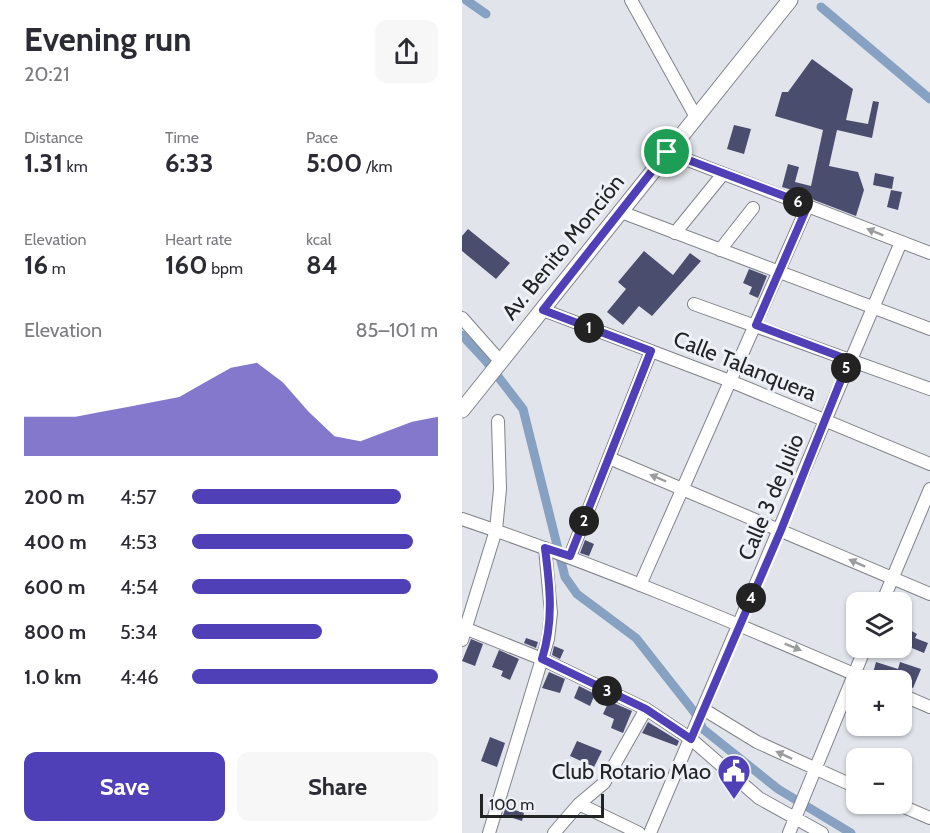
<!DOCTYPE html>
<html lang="en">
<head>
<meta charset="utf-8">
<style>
	body { margin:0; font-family:Cabin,sans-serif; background:#f7f7f7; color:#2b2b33; height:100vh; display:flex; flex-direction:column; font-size:22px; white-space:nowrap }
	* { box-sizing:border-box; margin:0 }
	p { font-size:20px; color:#7c7c81 }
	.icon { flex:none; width:33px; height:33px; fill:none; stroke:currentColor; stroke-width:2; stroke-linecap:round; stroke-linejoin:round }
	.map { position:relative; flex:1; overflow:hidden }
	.details { display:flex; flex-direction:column; background:#fff; width:462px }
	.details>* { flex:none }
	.fabs { position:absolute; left:384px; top:592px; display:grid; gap:12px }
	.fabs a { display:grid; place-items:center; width:66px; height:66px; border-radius:12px; background:#fff; box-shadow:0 2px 4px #0004; font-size:30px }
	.scale { position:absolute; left:18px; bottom:15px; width:124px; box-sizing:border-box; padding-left:6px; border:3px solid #212325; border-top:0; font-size:16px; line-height:21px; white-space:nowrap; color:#212325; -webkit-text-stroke:4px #eef2f8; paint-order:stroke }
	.pin { position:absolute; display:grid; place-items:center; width:51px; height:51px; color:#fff; margin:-26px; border:3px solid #fff; border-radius:50%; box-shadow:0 2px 6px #0007 }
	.km { position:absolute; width:30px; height:30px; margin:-15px; border-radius:50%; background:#222; color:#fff; font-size:16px; line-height:30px; text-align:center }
	.round { display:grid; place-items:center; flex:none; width:63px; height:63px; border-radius:12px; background:#f7f7f7 }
	.head { display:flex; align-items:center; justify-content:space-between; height:102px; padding:0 24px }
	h1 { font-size:33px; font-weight:700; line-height:45px }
	.stats { display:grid; grid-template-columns:repeat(3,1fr); gap:9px; height:102px; padding:6px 24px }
	.stats div { display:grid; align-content:center }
	.stats b { font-size:26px; font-weight:700 }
	.stats small { font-size:16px; font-weight:400 }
	.stats p { font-size:16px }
	.chart { height:168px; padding:12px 24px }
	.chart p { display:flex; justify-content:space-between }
	.chart svg { width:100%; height:108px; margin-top:6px; fill:#5040b7; opacity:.7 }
	.action { display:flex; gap:12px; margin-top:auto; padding:12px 24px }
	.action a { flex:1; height:69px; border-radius:12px; background:#5040b7; color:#fff; font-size:24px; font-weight:700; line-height:69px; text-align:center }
	.action a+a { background:#f7f7f7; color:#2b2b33 }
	ul { padding:0 24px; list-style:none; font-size:20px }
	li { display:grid; grid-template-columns:96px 72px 1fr; align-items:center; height:45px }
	li i { height:15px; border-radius:8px; background:#5040b7 }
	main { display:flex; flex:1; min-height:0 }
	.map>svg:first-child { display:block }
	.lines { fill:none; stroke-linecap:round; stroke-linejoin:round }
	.canal { stroke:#86a1c1; stroke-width:9 }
	.building { fill:#4b4d6f }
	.minor-casing { stroke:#808389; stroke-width:14 }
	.major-casing { stroke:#808389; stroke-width:17 }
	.minor { stroke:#fff; stroke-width:12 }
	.major { stroke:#fff; stroke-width:15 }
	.oneway { fill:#9b9c9d }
	.route-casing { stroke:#fff; stroke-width:12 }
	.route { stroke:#5040b7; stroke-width:8 }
	.labels { text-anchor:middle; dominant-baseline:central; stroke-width:6; stroke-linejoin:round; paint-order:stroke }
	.street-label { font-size:22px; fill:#212325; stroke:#eef2f8 }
	.poi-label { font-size:22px; fill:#212325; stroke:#eef2f8; text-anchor:end }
</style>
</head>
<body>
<main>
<section class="details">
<div class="head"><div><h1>Evening run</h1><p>20:21</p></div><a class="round"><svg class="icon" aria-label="share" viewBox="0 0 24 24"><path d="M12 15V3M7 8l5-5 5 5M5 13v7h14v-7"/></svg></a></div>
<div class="stats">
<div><p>Distance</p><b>1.31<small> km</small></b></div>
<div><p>Time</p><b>6:33</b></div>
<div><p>Pace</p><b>5:00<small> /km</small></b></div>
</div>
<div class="stats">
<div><p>Elevation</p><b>16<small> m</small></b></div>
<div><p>Heart rate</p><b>160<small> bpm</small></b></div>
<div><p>kcal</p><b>84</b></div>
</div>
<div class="chart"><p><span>Elevation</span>85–101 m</p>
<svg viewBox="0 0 160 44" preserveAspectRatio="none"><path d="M0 44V28L10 28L20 28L30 26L40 24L50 22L60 20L70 14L80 8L90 6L100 14L110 26L120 36L130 38L140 34L150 30L160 28V44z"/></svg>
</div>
<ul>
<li><b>200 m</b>4:57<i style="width:85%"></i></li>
<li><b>400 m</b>4:53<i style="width:90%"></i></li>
<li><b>600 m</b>4:54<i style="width:89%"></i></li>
<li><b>800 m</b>5:34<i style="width:53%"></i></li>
<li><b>1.0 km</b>4:46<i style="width:100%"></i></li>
</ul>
<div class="action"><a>Save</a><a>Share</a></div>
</section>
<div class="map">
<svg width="468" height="833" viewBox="0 0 468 833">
	<rect width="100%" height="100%" fill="#e1e5eb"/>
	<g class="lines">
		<!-- canal -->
		<path class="canal" d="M4 0 24 14
			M359 7 468 99
			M0 335 24 361 61 409 103 577 115 594 174 638 233 713 241 729 316 789 389 833"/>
	</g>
	<!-- building -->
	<path class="building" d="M350 59 391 89 384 120 406 124 411 101 417 102 410 138 375 130 367 166 396 172 402 190 394 216 352 200 347 195 320 187 326 164 337 167 333 182 349 186 361 130 313 116 320 92H326Z
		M272 125 289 129 282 154 265 149Z
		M413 173 432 177 430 189 411 185Z
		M429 190 440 192 436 210 425 207Z
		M6 229 48 263 34 279 0 251V236Z
		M182 251 211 275 228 253 239 261 190 316 177 306 161 325 145 312 164 289 156 282Z
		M287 269 305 276 296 298 287 294 290 287 281 283Z
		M123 540 132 544 127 556 118 553Z
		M446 629 455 634 453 638 466 643 462 653 440 644V636L442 637Z
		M64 638 76 642 74 648 62 643Z
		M9 639 21 644 13 666 0 661Z
		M92 646 102 650 98 659 90 655Z
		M37 650 57 659 48 680 39 676 41 671 30 667Z
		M414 662 436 669 438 662 459 669 451 688 440 684V681H425L415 677 411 673Z
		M87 672 103 679 98 693 80 688Z
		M117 686 133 694 128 706 112 698Z
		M147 701 170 711 161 733 149 728 152 719 141 714Z
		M186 722 217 741 215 746 180 733Z
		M28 737 43 743 35 767 19 761Z
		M115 741 140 751 132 767 108 756Z
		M44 807 62 813 60 821 41 815Z"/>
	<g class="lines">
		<defs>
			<path id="minor" d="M169 0 234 117
				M205 152 468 253
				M159 212 468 329
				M213 233 261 174
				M258 250 291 208
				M232 304 468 389
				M81 310 268 381 468 464
				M0 318 38 361
				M147 458 468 594
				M0 519C139 566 274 623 408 681
				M108 556 189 351
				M178 585 346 205
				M420 603 468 489
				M0 627 80 659 184 709 229 739 297 798 360 833
				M0 640 34 530 38 489 36 421
				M440 695 468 707
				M241 709 295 742 394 787
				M117 804 177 833
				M435 804 468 818
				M27 833 86 639 89 613 83 548
				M92 833 117 804 142 783 184 709
				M188 833 439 242
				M327 833 403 648"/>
			<path id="major" d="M0 410 328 0"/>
		</defs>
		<!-- minor casing -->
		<use href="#minor" class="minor-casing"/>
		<!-- major casing -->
		<use href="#major" class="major-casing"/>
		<!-- minor -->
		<use href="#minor" class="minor"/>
		<!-- major -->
		<use href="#major" class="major"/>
	</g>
	<!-- one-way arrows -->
	<defs><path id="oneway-solid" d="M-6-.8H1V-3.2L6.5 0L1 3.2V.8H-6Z" transform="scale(1.5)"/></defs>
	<g class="oneway">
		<use href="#oneway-solid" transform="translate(413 232) rotate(-158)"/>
		<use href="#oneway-solid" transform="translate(196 478) rotate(-157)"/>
		<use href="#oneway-solid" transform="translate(395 563) rotate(-156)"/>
		<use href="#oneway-solid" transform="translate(331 647) rotate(22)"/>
		<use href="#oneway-solid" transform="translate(322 755) rotate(-155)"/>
	</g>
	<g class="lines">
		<defs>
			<path id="route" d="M205 152 346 205 294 325 387 360 319 530 229 739 184 709 80 659C92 621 88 587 83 548L108 556 189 351 81 310Z"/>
		</defs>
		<!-- route casing -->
		<use href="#route" class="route-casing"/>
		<!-- route -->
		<use href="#route" class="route"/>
	</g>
	<!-- icons -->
	<defs>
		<symbol id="civic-pin" viewBox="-11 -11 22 30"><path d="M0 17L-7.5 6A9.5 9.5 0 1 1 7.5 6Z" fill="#5040b7" stroke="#eef2f8"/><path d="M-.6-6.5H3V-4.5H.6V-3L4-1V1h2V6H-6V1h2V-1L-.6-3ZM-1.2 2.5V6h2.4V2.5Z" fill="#fff"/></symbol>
	</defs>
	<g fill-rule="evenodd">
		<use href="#civic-pin" x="253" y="752" width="38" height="52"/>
	</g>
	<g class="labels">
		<!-- street labels -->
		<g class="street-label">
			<text transform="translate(101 247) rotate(-51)">Av. Benito Monción</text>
			<text transform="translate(283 366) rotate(22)">Calle Talanquera</text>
			<text transform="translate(309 497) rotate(-67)">Calle 3 de Julio</text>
		</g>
		<!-- poi labels -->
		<g class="poi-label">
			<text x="249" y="771">Club Rotario Mao</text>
		</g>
	</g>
</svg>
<div class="fabs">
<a><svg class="icon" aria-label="layers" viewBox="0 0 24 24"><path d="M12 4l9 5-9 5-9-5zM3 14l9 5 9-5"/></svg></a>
<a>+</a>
<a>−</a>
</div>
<div class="scale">100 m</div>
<div class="pin" style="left:205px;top:152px;background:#1e9e55"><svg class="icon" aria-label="arrive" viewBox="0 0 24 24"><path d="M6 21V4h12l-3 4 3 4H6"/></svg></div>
<b class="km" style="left:127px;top:328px">1</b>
<b class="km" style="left:122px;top:521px">2</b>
<b class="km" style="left:145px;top:691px">3</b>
<b class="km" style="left:289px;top:598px">4</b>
<b class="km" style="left:384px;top:368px">5</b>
<b class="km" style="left:336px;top:202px">6</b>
</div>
</main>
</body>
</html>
